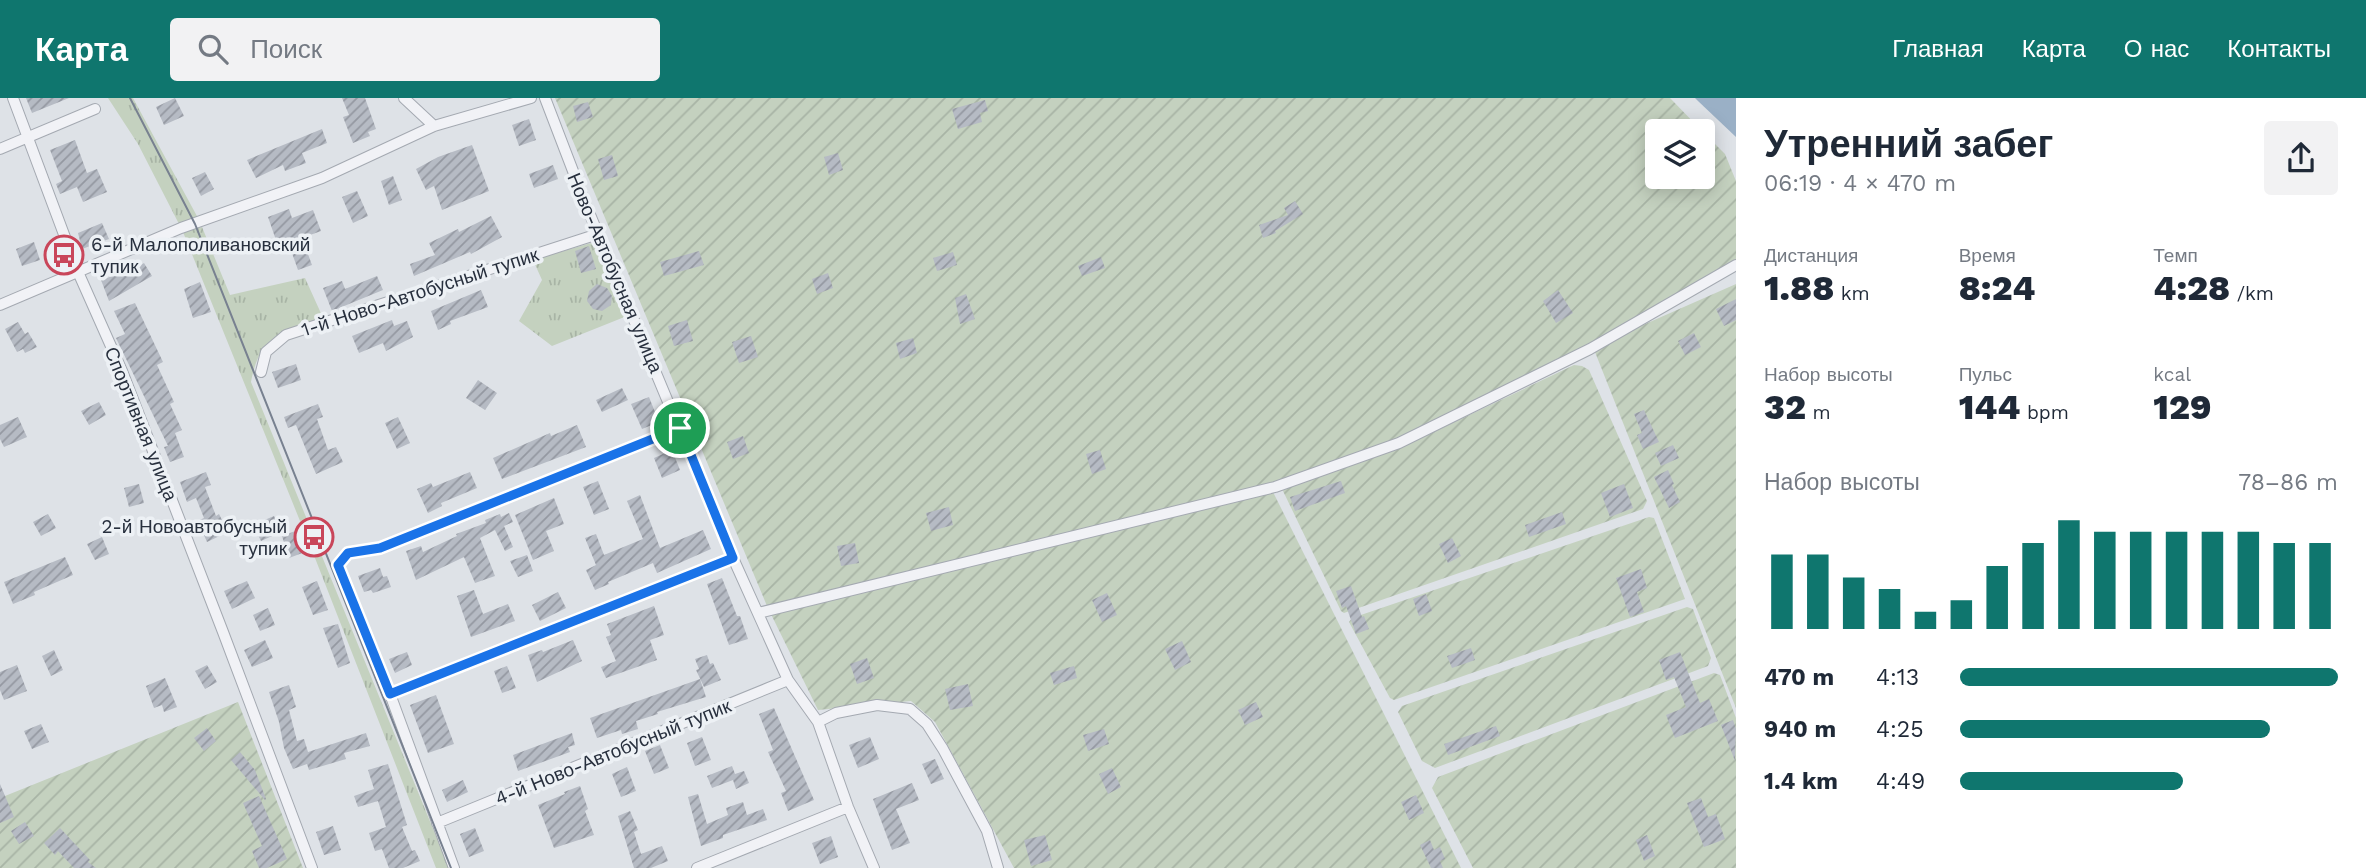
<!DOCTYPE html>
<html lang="ru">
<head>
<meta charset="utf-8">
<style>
	body { margin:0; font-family:"Work Sans",sans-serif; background:#f2f2f3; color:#1f2937; height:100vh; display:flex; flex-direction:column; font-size:26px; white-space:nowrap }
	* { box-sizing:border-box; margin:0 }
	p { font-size:23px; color:#747a83 }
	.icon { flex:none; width:38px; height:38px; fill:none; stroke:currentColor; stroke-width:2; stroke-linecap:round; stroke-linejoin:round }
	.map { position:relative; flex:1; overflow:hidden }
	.drawer { display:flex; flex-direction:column; background:#fff; width:630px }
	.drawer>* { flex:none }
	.controls { position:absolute; left:1645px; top:21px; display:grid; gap:14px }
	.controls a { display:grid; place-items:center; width:70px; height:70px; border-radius:7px; background:#fff; box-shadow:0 4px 18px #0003; font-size:35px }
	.pin { position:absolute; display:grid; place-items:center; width:60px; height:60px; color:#fff; margin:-30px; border:4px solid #fff; border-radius:50%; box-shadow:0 2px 7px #0007 }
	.round { display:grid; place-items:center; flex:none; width:74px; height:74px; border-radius:7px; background:#f2f2f3 }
	.head { display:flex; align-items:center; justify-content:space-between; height:119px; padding:0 28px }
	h1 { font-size:38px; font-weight:800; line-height:52px }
	.figures { display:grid; grid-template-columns:repeat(3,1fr); gap:10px; height:119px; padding:7px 28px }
	.figures div { display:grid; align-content:center }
	.figures b { font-size:35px; font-weight:800 }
	.figures small { font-size:19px; font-weight:400 }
	.figures p { font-size:19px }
	.chart { height:196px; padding:14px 28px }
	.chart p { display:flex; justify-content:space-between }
	.chart svg { width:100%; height:126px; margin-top:7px; stroke:#0f766e; stroke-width:6 }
	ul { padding:0 28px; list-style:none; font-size:23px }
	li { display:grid; grid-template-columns:112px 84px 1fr; align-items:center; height:52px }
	li i { height:18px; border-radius:9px; background:#0f766e }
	header { display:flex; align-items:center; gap:42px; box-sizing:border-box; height:98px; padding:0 35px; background:#0f766e; color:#fff }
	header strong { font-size:33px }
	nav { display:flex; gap:38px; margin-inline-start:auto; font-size:24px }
	.search { width:490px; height:63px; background:#f2f2f3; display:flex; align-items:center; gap:18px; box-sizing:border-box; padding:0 24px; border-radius:7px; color:#747a83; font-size:26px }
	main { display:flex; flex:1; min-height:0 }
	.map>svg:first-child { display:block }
	.grass { fill:url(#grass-tufts) }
	.garden { fill:url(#garden-furrows) }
	.water { fill:#9ab0c6 }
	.building { fill:url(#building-hatch) }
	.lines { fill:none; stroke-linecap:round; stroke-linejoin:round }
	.minor-casing { stroke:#a4a9b1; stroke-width:12 }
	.minor { stroke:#f1f2f6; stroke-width:10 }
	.tram { stroke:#788190; stroke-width:2 }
	.route-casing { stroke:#fff; stroke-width:14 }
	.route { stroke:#1a73e8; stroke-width:9 }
	.labels { text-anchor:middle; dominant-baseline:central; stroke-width:7; stroke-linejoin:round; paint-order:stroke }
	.poi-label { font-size:19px; fill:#28303e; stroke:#edf1f5; text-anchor:start }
	.street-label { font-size:19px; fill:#28303e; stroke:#edf1f5 }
</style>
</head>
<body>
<header>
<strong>Карта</strong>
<div class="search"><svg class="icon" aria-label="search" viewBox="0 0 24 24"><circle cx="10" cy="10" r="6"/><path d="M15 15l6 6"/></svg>Поиск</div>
<nav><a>Главная</a><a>Карта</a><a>О нас</a><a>Контакты</a></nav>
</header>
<main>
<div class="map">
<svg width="1736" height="770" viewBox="0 0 1736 770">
	<defs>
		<pattern id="grass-tufts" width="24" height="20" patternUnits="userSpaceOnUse" patternTransform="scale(1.75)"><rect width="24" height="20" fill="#c4d1bf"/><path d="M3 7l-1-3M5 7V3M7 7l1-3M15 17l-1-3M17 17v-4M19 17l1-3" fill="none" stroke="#a8b4a5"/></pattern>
		<pattern id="garden-furrows" width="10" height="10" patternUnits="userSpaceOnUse" patternTransform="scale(1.75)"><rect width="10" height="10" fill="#c4d1bf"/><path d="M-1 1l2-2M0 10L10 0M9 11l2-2" fill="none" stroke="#a8b4a5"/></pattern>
		<pattern id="building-hatch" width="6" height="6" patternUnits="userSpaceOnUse" patternTransform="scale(1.75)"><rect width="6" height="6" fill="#b6bbc4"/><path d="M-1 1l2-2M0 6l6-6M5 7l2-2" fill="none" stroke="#9498a1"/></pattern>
	</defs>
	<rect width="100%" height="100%" fill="#dee2e7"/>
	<!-- grass -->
	<path class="grass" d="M108 0H133L198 120 179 126 138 46Z
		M202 129 230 197 305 180 324 222C281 235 260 236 251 284L449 770H436L315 460 183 134Z
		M591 145 598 150 627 218 552 248 519 223 542 182 533 162Z"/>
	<!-- garden -->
	<path class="garden" d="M555 0H1670L1702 33H1657V79H1703V34L1725 56 1736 83V162L1584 249 1398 343 1269 386 1461 770H1014L935 624 911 603 818 612 767 508Z
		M1736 186V610L1593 249Z
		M1574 267 1582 268 1589 272 1647 403 1643 411 1344 515 1341 513 1283 393 1285 389 1402 349Z
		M1649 419 1654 420 1685 501 1394 602 1390 600 1349 524 1352 520Z
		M1687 509 1693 511 1711 560 1708 568 1435 670 1422 663 1398 614 1402 608Z
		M1714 575 1720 577 1736 620V770H1473L1432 690 1438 679Z
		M238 604 303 770H0V700Z"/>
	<!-- water -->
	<path class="water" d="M1695 0H1736V39L1698 3Z"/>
	<!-- building -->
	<path class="building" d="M26 0H69L32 15Z
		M175 0 184 18 164 27 156 9Z
		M342 0H365L376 31 368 34 370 38 353 45 343 19 349 17Z
		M985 2 988 13 980 15 982 24 958 31 952 11Z
		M588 4 593 19 577 24 573 8Z
		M529 21 536 42 519 48 512 27Z
		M322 31 327 45 302 55 306 65 285 73 283 67 256 80 247 62Z
		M75 42 87 75 97 71 107 94 83 104 77 89 60 96 56 86 62 83 50 52Z
		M472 47 489 93 442 112 434 88 426 92 416 71 438 59Z
		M838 55 843 72 829 77 824 59Z
		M612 57 618 78 604 82 598 61Z
		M553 67 558 81 534 90 529 76Z
		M205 74 214 91 201 98 192 80Z
		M393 78 402 102 389 107 381 83Z
		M357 93 368 118 353 125 342 99Z
		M1295 103 1303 116 1275 133 1276 135 1263 140 1259 127 1288 117 1284 110Z
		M289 111 292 120 313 112 321 133 302 140 312 167 298 172 287 141 277 145 268 119Z
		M491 118 502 139 471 156 470 154 414 178 410 166 435 157 429 145 458 131 459 134Z
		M102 125 109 141 82 151 78 135Z
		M34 144 40 162 22 168 16 151Z
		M589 148 596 171 581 175 575 153Z
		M699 153 704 167 664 178 660 164Z
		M953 154 957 167 937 173 933 160Z
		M1101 159 1105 170 1082 178 1078 168Z
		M144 165 152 178 109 203 101 182 121 175 123 178Z
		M828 175 833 190 817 196 812 181Z
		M377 178 383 192 332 213 323 190 342 183 345 191Z
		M200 184 211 214 193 220 184 191Z
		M597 186 607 190 612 198 611 207 602 213 593 211 587 203 589 193Z
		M481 192 488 209 450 223 451 226 438 232 431 213Z
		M1558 192 1573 215 1556 225 1543 203Z
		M966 196 975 221 960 226 955 200Z
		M1736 201V222L1724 228 1716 211Z
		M135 205 163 264 157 267 174 304 170 306 182 332 175 335 184 359 170 364 164 349 168 348 116 240 125 236 114 213Z
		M392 222 394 228 407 223 413 239 386 253 383 245 359 255 352 238Z
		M687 222 693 243 674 248 668 228Z
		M18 224 25 236 28 234 37 249 25 255 23 251 17 254 5 231Z
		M1694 235 1701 249 1685 257 1678 243Z
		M751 238 758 259 739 265 732 244Z
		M913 240 917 255 900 261 896 245Z
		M296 266 301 282 278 290 272 274Z
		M478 282 497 295 485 312 466 300Z
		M622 290 628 302 602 314 596 302Z
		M649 299 659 324 642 331 631 306Z
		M99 304 106 317 89 327 81 313Z
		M318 306 323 319 317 321 328 352 336 349 343 364 316 376 296 327 288 330 284 319Z
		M1644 312 1659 344 1643 351 1637 337 1642 335 1634 316Z
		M18 319 27 339 4 349 0 341V327Z
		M398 319 410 345 397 351 385 325Z
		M577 327 586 349 502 381 493 360 550 335 551 338Z
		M743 338 749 355 733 361 727 344Z
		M1673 347 1679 360 1661 368 1655 355Z
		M672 352 680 372 662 380 654 360Z
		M1100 352 1106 371 1092 376 1086 356Z
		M1668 372 1674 386 1672 387 1680 404 1669 410 1654 379Z
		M206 374 211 387 205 389 216 418 219 416 228 434 207 444 203 435 197 438 191 426 204 420 196 400 187 404 180 384Z
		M470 374 477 390 441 405 442 408 428 415 417 391 431 385 433 389Z
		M598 383 609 411 594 417 583 389Z
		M1341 383 1345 395 1295 413 1290 399Z
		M139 386 144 405 129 409 124 390Z
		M1624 386 1633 410 1610 419 1601 395Z
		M640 397 660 450 703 432 711 451 657 475 653 465 608 484 609 486 595 492 586 472 596 467 585 440 596 436 604 457 643 441 627 403Z
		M554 400 564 426 546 433 554 453 533 462 515 417Z
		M949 409 953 427 931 433 926 415Z
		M1562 414 1566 426 1529 439 1525 427Z
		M509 415 513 424 504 428 513 449 505 453 495 432 480 440 495 478 475 485 464 459 416 482 406 453 421 448 423 454 457 438 456 436 486 425 485 422 500 416 501 419Z
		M48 416 56 430 41 438 33 424Z
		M274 418 281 434 261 443 253 427Z
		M298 432 305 454 289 460 282 438Z
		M102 439 109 456 95 462 87 446Z
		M1452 440 1461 458 1448 465 1439 446Z
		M855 445 859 465 841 468 837 448Z
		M527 457 533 473 518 479 510 463Z
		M65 459 73 477 34 494 35 497 13 506 4 484Z
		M380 470 383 479 387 478 391 489 373 495 371 492 364 494 358 478Z
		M1641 471 1647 490 1637 494 1644 514 1630 519 1616 480Z
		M722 480 737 518H740L748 541 729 547 707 486Z
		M247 483 255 500 232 511 224 493Z
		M317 483 328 512 313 517 302 489Z
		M1351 488 1362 519 1364 518 1369 531 1356 536 1346 508 1342 510 1336 493Z
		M474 492 483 516 508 506 515 523 471 539 457 498Z
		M558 494 566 510 540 523 532 507Z
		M1107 495 1117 517 1102 524 1092 502Z
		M1426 496 1432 513 1419 518 1413 501Z
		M654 508 664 537 650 542 657 562 606 580 601 569 616 563 606 539 611 537 607 526Z
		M268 510 275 527 260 533 253 517Z
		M338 526 350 565 338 570 323 530Z
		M265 542 273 560 252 569 244 552Z
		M573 542 582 563 537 584 528 557 542 552 543 554Z
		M1182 543 1191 564 1175 572 1165 551Z
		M1471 550 1475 562 1452 570 1447 558Z
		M54 552 63 572 51 578 42 558Z
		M407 554 412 567 395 575 389 561Z
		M1680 554 1700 605 1709 601 1718 623 1675 640 1666 617 1686 609 1674 579 1666 582 1659 562Z
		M707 557 710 566 713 565 721 582 704 589 696 572 699 571 695 561Z
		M867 560 874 580 857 586 850 566Z
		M17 567 27 593 4 602 0 592V574Z
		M207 567 217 584 205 591 195 573Z
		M507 568 516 590 502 595 494 573Z
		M1074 568 1077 580 1054 587 1050 575Z
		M165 580 177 609 164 614 162 607 154 610 146 588Z
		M700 581 706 599 657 614 658 616 636 623 638 631 622 636 621 632 597 640 590 620Z
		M968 586 973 608 950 612 945 591Z
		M289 587 296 609 289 612 297 643 304 641 308 654 366 635 370 648 344 655 346 661 309 672 307 666 293 671 284 650 279 624 269 594Z
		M436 597 454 646 428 655 410 607Z
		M1256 604 1263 619 1245 627 1238 612Z
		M774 610 814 702 788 713 781 695 786 693 768 654 773 652 759 616Z
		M1733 622 1736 631 1735 663 1721 627Z
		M41 626 49 644 32 651 24 633Z
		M1496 628 1500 638 1448 657 1444 646Z
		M207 630 216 643 204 653 194 640Z
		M1104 631 1109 646 1088 653 1083 637Z
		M572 635 575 647 568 649 570 654 518 673 513 657Z
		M702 639 711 662 695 668 687 645Z
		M870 639 879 661 858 670 849 647Z
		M660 647 669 670 654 676 645 653Z
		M240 654 255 672 266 701 265 702 231 662Z
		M935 661 944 681 931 686 922 666Z
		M388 666 407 727 402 729 412 753 415 752 420 763 403 770H389L382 751 375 753 369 735 386 729 378 703 358 709 354 698 374 691 368 672Z
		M732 668 735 676 744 673 749 685 736 691 733 682 712 690 707 678Z
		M627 669 636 693 621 699 612 676Z
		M1112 670 1121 689 1108 696 1099 676Z
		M463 682 468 694 447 704 442 692Z
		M912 685 919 702 896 711 910 745 892 752 873 701Z
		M0 686 14 719 0 725Z
		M580 688 588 711 585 713 594 737 554 750 538 707 565 696 564 694Z
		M698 696 707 726 728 717 726 710 743 704 747 717 763 711 767 722 723 737V740L701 748 688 699Z
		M1416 697 1424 715 1409 722 1401 704Z
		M259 698 287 761 267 770H259L252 753 262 748 243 705Z
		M1701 700 1708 719 1716 716 1725 741 1704 749 1687 705Z
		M630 713 638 732 634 734 641 756 662 748 668 763 651 770H634L618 718Z
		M25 724 34 738 19 746 11 733Z
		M333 728 341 752 324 757 316 734Z
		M60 730 90 762 88 764 96 770H74L58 753 55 757 44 745Z
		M475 730 484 753 469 759 460 736Z
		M1045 737 1052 762 1031 768 1024 742Z
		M1647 737 1655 758 1644 763 1636 742Z
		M831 738 838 759 820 766 812 745Z
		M1430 742 1434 752 1440 749 1445 761 1440 763 1443 770H1431L1420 747Z"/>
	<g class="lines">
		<defs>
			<path id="minor" d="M13 0 78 174 122 273 223 534 312 770
				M404 0 434 28
				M545 0 586 107 733 460 788 582 818 624 848 709 874 770
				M0 51 95 11
				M0 207 181 130 322 80 434 28 531 0
				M261 274 266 254 286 237 598 136
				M758 515 1275 389 1399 345 1590 251 1736 167
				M390 596 733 460
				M818 624 836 615 877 607 910 611 927 626 943 651 987 733 998 770
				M437 725 788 582
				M454 770 390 596 338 467 348 455 380 450 680 330
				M697 770 848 709"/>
		</defs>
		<!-- minor casing -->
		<use href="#minor" class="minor-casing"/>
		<!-- minor -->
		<use href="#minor" class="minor"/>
		<!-- tram -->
		<path class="tram" d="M130 0 195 126 451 770"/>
	</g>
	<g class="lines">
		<defs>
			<path id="route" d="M680 330 733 460 390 596 338 467 348 455 380 450Z"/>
		</defs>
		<!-- route casing -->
		<use href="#route" class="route-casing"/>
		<!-- route -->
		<use href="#route" class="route"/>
	</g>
	<!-- icons -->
	<defs>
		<symbol id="bus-ring" viewBox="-11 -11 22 22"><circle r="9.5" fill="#edf1f5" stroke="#c9465a" stroke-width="1.5"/><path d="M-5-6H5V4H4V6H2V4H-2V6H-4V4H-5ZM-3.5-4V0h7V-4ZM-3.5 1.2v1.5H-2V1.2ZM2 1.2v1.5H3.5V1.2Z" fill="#c9465a"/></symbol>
	</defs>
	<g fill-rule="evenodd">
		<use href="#bus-ring" x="42" y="135" width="44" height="44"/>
		<use href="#bus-ring" x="292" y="417" width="44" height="44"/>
	</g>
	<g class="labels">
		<!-- poi labels -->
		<g class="poi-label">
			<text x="91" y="146">6-й Малополивановский<tspan x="91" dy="22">тупик</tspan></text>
			<text x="287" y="428" text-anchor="end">2-й Новоавтобусный<tspan x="287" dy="22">тупик</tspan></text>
		</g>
		<!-- street labels -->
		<g class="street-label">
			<text transform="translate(615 175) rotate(67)">Ново-Автобусная улица</text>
			<text transform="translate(420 194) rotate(-18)">1-й Ново-Автобусный тупик</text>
			<text transform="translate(141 326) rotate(68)">Спортивная улица</text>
			<text transform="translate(613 654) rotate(-22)">4-й Ново-Автобусный тупик</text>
		</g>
	</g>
</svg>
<div class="controls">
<a><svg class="icon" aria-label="layers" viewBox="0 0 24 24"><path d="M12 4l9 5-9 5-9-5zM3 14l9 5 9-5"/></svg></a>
</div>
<div class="pin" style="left:680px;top:330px;background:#1e9e55"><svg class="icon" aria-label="arrive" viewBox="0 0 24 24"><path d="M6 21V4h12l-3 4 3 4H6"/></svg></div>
</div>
<section class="drawer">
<div class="head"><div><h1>Утренний забег</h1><p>06:19 · 4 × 470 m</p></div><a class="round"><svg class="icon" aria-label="share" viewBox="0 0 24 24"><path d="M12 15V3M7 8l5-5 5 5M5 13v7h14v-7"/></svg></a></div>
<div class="figures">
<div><p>Дистанция</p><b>1.88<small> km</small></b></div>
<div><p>Время</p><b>8:24</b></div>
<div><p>Темп</p><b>4:28<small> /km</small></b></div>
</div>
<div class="figures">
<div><p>Набор высоты</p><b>32<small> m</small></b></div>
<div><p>Пульс</p><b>144<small> bpm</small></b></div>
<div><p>kcal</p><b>129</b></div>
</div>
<div class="chart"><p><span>Набор высоты</span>78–86 m</p>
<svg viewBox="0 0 160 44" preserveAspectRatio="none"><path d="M5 44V18M15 44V18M25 44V26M35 44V30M45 44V38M55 44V34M65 44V22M75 44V14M85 44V6M95 44V10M105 44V10M115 44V10M125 44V10M135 44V10M145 44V14M155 44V14"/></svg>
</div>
<ul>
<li><b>470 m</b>4:13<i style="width:100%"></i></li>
<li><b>940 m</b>4:25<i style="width:82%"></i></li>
<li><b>1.4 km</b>4:49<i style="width:59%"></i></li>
</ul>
</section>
</main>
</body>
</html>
